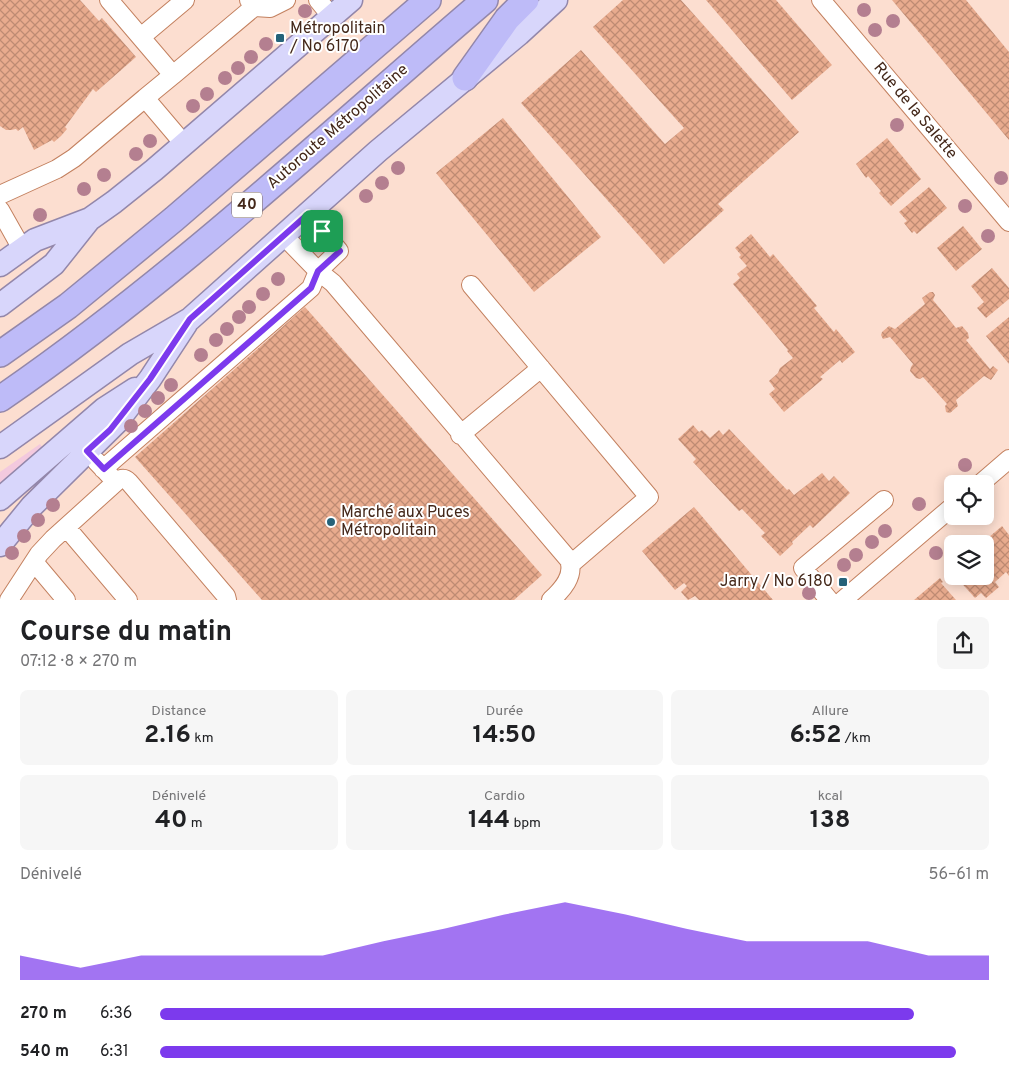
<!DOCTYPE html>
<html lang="fr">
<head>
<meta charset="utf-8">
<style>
	body { margin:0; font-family:Overpass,sans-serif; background:#f6f6f6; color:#202124; height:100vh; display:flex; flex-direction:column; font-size:19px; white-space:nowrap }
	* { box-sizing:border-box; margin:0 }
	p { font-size:16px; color:#757577 }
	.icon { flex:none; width:28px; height:28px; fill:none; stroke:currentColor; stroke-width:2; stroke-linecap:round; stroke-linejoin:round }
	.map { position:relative; height:600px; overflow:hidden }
	.panel { display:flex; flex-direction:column; background:#fff; flex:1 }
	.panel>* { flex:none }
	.controls { position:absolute; left:944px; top:475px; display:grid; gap:10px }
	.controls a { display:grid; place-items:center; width:50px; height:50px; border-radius:8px; background:#fff; box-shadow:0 2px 12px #0003; font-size:25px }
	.pin { position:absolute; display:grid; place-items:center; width:42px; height:42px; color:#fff; margin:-21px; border-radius:10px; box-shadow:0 2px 8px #0006 }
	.round { display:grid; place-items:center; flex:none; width:52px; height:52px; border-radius:8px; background:#f6f6f6 }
	.headline { display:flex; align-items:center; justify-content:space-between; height:85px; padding:0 20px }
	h1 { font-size:28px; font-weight:700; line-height:38px }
	.stats { display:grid; grid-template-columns:repeat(3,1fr); gap:8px; height:85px; padding:5px 20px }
	.stats div { display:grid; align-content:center; border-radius:8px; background:#f6f6f6; text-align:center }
	.stats b { font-size:25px; font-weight:700 }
	.stats small { font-size:14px; font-weight:400 }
	.stats p { font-size:14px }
	.chart { height:140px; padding:10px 20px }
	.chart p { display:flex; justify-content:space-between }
	.chart svg { width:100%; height:90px; margin-top:5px; fill:#7c3aed; opacity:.7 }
	ul { padding:0 20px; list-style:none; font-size:16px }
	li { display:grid; grid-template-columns:80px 60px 1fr; align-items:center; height:38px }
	li i { height:12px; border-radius:6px; background:#7c3aed }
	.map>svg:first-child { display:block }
	.green { fill:#f3c9de }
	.building { fill:url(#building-cross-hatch) }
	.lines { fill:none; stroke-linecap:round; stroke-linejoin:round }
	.minor-casing { stroke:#c3805f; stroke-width:20 }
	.major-casing { stroke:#9387aa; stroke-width:25 }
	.highway-casing { stroke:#9387aa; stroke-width:28 }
	.minor { stroke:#fff; stroke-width:18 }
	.major { stroke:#d8d6fb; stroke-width:22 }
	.highway { stroke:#bebbf8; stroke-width:25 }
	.tree { fill:#b47f90 }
	.route-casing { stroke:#fff; stroke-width:10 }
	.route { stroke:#7c3aed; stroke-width:6 }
	.poi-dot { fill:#256279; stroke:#fff; stroke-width:2 }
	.labels { text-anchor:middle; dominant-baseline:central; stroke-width:4; stroke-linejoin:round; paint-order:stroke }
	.shield { fill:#fff; stroke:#7b685e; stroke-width:1 }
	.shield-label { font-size:15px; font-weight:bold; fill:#432719 }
	.poi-label { font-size:16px; fill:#432719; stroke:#fff; text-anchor:start }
	.street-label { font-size:16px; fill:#432719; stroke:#fff }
</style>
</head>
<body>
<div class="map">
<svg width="1009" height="600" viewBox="0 0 1009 600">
	<defs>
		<pattern id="building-cross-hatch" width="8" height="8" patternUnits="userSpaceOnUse" patternTransform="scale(1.25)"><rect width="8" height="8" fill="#e8ab8e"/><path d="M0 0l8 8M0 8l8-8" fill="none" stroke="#be8b73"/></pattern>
	</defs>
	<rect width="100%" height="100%" fill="#fcded0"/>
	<!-- green -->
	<path class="green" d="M40 444 42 447 0 483V472Z"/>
	<!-- building -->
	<path class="building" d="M0 0H80L99 21 102 18 136 57 96 92 93 89 65 127 67 129 61 136 54 142 52 140 34 150 23 127 18 131 16 129 11 130H6L0 126Z
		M623 0H681L799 132 718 204 724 210 664 264 521 103 581 50 665 144 684 128 593 27Z
		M706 0H776L832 65 792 100Z
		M892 0H966L1009 52V140Z
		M503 118 601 237 534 292 436 173Z
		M887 138 921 179 891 206 879 193 881 191 868 176 866 178 856 164Z
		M929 187 947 208 917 234 914 231 912 233 904 223 907 221 899 212Z
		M963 226 982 249 956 271 937 248Z
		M751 234 770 257 773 254 817 306 814 308 834 332 836 329 855 352 842 363 840 360 820 377 823 379 784 412 769 394 775 389 769 381 778 373 780 368 793 358 787 351 788 350 733 284 740 278 737 274 747 266 739 257 741 255 735 248Z
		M992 268 1009 288V299L986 318 977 308 984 302 971 286Z
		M930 292H933L935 295 933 300 956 328 962 326 968 333 969 338 966 340 990 369 993 366 998 370 991 380 984 376 956 400 958 406 950 413 946 412 945 406 947 404 923 377 920 379 916 378 910 371 911 367 913 364 890 337 883 339 881 335 882 332 889 326 895 329 925 304 922 298Z
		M305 307 542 575 514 600H262L135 457Z
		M1009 317V364L986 336Z
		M693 425 699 432 702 430 710 438 719 430 723 435 729 429 787 490 789 489 794 495 822 473 829 481 834 476 850 493 813 528 810 525 792 542 793 544 780 556 761 536 765 533 742 509 739 511 693 462 696 459 678 439Z
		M694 507 773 600H699L695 596 688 600 681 592 687 586 684 583 675 590 642 551Z
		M1002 526 1009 535V576L1006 572 995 582 999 587 986 598 981 593 975 598 955 576H985V544H981Z
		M940 578 943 582 941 583 956 600H914Z"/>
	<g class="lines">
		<defs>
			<path id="minor" d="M109 0 173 75 145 98
				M318 0 331 16
				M821 0 1009 222
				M254 7 270 8 286 0
				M141 37 185 0
				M173 75 254 7 249 0
				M0 195 57 169 74 158 145 98 184 144
				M0 210 22 249
				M284 236 318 271 333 283 569 560C575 576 562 590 551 600
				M471 285 649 497 571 564
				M460 435 541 368
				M103 469 311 288 318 271 339 251 308 214
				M116 482C121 478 124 477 129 482L226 596 227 600
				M980 484 1009 459
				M66 527 128 600
				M34 562 66 600
				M9 600 39 554 53 539 116 482 96 461
				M829 600 803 568 884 500
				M843 600 952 507"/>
			<path id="major" d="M0 265 35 240 90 219 114 202 154 170 351 0
				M0 305 54 264 89 220
				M0 447 130 354 190 319 378 151 519 34 556 0
				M0 499 104 409 135 389
				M0 545 32 506 117 422 150 379 186 324"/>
			<path id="highway" d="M465 78 507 19 526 0
				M0 354 68 306 174 219 428 0
				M0 399C173 280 326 136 485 0"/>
		</defs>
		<!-- minor casing -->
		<use href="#minor" class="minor-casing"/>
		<!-- major casing -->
		<use href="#major" class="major-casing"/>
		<!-- highway casing -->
		<use href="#highway" class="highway-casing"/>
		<!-- minor -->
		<use href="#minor" class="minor"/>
		<!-- major -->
		<use href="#major" class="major"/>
		<!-- highway -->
		<use href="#highway" class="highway"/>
	</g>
	<!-- trees -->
	<g class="tree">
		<circle cx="864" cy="10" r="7"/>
		<circle cx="305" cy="11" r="7"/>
		<circle cx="893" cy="21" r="7"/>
		<circle cx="875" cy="30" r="7"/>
		<circle cx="266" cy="44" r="7"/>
		<circle cx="251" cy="57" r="7"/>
		<circle cx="238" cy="68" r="7"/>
		<circle cx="225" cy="78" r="7"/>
		<circle cx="207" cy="94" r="7"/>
		<circle cx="193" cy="106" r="7"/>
		<circle cx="897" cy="125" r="7"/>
		<circle cx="150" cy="141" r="7"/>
		<circle cx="136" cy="154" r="7"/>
		<circle cx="398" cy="168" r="7"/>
		<circle cx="104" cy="175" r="7"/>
		<circle cx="1001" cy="178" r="7"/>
		<circle cx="382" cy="183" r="7"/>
		<circle cx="84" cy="189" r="7"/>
		<circle cx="366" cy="196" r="7"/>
		<circle cx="965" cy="206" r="7"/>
		<circle cx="40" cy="215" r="7"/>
		<circle cx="988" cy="236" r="7"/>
		<circle cx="278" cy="279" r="7"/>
		<circle cx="263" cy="294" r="7"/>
		<circle cx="249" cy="307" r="7"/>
		<circle cx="239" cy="317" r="7"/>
		<circle cx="227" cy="329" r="7"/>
		<circle cx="216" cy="340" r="7"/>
		<circle cx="201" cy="355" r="7"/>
		<circle cx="171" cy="385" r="7"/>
		<circle cx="158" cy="398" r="7"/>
		<circle cx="145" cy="411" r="7"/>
		<circle cx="131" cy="426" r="7"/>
		<circle cx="965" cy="465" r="7"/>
		<circle cx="919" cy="504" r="7"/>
		<circle cx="53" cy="505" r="7"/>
		<circle cx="38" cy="520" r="7"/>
		<circle cx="885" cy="531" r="7"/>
		<circle cx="24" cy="536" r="7"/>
		<circle cx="872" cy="542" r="7"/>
		<circle cx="12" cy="553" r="7"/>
		<circle cx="936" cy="553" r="7"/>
		<circle cx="856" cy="555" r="7"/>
		<circle cx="844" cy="565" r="7"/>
		<circle cx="809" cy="593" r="7"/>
	</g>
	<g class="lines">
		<defs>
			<path id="route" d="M308 214 340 251 318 271 311 288 104 469 87 451 110 430 150 379 190 319Z"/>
		</defs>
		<!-- route casing -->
		<use href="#route" class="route-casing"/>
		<!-- route -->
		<use href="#route" class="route"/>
	</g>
	<!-- markers -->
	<g class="poi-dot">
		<rect x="275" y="33" width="10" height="10" rx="2.5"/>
		<circle cx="331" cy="522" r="5"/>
		<rect x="838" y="577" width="10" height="10" rx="2.5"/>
	</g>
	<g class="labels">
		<!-- shield labels -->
		<rect class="shield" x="232" y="192.5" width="30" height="25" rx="4"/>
		<g class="shield-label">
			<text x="247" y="205">40</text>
		</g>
		<!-- poi labels -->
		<g class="poi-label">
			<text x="290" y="29">Métropolitain<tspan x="290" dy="18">/ No 6170</tspan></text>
			<text x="341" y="513">Marché aux Puces<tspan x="341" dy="18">Métropolitain</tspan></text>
			<text x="833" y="582" text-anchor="end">Jarry / No 6180</text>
		</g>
		<!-- street labels -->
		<g class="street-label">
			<text transform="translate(915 111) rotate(50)">Rue de la Salette</text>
			<text transform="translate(338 127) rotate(-41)">Autoroute Métropolitaine</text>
		</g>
	</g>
</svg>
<div class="controls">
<a><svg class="icon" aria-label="locate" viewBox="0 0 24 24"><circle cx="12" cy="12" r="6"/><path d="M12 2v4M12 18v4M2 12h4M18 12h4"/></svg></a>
<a><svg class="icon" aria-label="layers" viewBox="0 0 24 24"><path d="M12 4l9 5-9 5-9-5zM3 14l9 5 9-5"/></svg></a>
</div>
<div class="pin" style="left:322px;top:231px;background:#1e9e55"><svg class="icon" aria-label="arrive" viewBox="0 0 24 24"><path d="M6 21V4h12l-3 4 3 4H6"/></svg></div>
</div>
<section class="panel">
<div class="headline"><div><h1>Course du matin</h1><p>07:12 · 8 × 270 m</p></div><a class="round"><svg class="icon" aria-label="share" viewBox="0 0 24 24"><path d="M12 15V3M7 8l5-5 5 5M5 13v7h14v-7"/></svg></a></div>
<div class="stats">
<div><p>Distance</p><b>2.16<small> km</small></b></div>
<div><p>Durée</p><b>14:50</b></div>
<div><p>Allure</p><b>6:52<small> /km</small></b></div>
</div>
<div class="stats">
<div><p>Dénivelé</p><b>40<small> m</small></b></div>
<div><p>Cardio</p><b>144<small> bpm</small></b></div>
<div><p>kcal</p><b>138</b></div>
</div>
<div class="chart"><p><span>Dénivelé</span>56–61 m</p>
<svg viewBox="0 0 160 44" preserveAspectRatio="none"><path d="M0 44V32L10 38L20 32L30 32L40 32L50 32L60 25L70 19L80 12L90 6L100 12L110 19L120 25L130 25L140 25L150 32L160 32V44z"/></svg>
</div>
<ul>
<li><b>270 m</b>6:36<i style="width:91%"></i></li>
<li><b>540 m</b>6:31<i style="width:96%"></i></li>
</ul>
</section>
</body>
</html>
